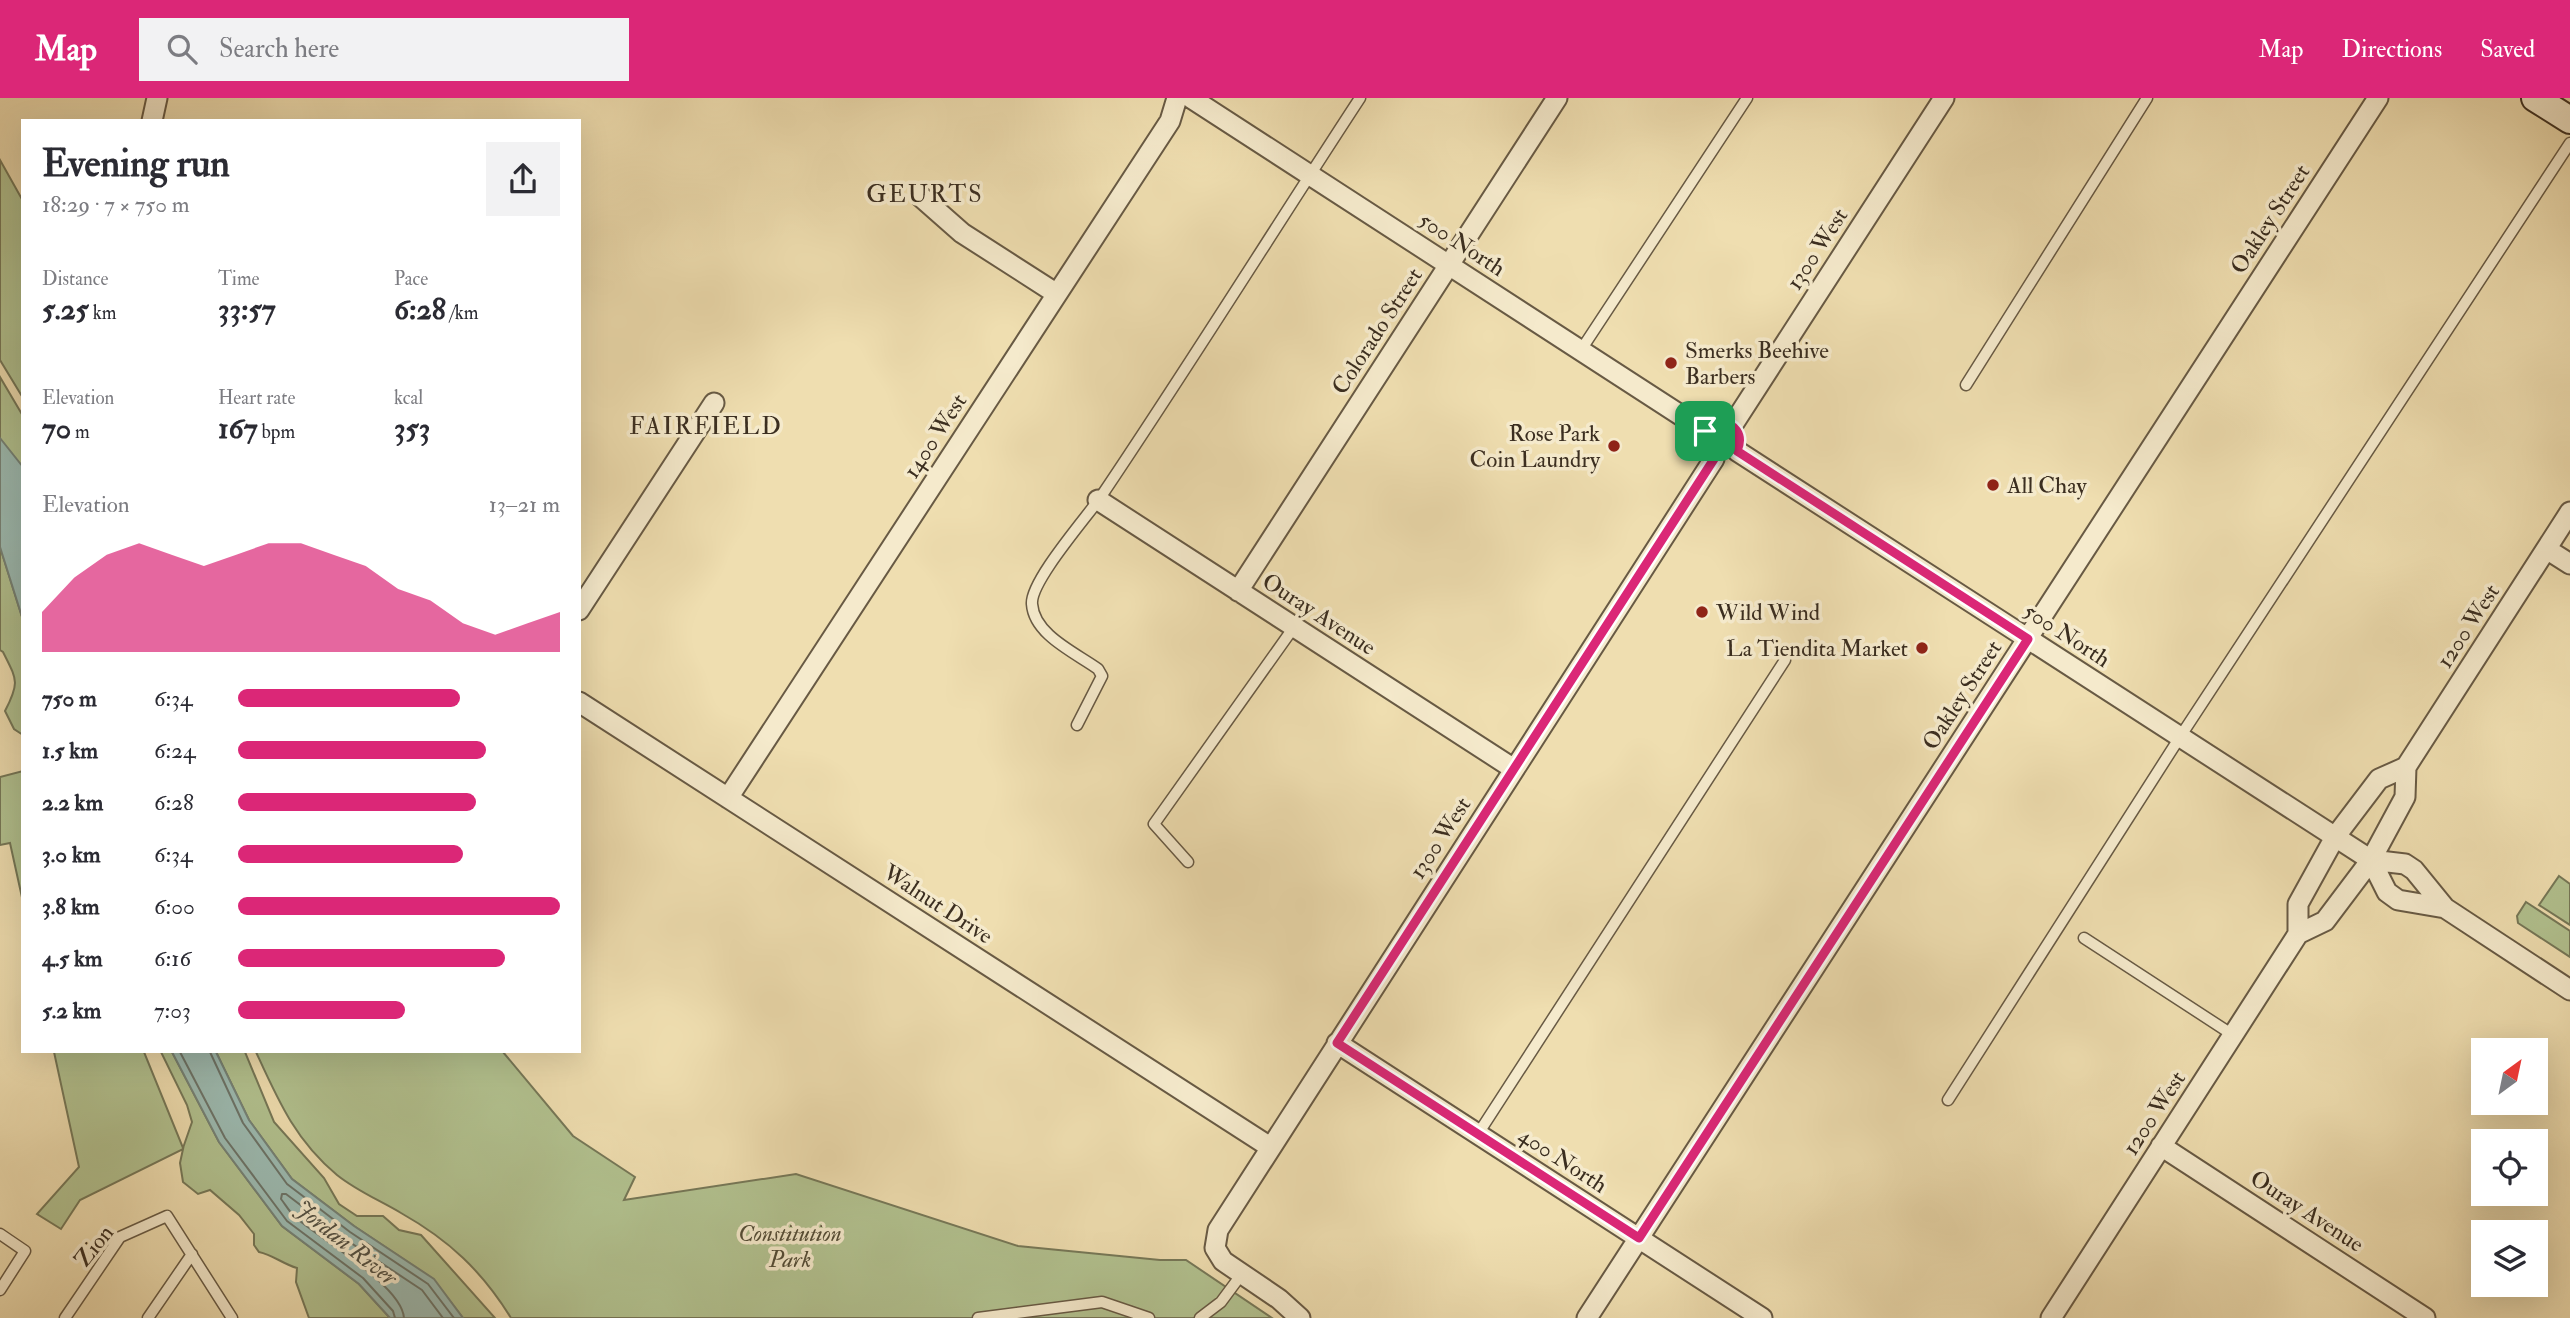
<!DOCTYPE html>
<html lang="en">
<head>
<meta charset="utf-8">
<style>
	body { margin:0; font-family:"IM FELL Double Pica",serif; background:#f2f2f3; color:#2b2b33; height:100vh; display:flex; flex-direction:column; font-size:26px; white-space:nowrap }
	* { box-sizing:border-box; margin:0 }
	p { font-size:23px; color:#7c7c81 }
	.icon { flex:none; width:38px; height:38px; fill:none; stroke:currentColor; stroke-width:2; stroke-linecap:round; stroke-linejoin:round }
	.map { position:relative; flex:1; overflow:hidden }
	.side { position:absolute; left:21px; top:21px; width:560px; height:934px; display:flex; flex-direction:column; background:#fff; border-radius:0px; box-shadow:0 7px 28px #0002 }
	.side>* { flex:none }
	.needle { width:46px; rotate:33deg }
	.buttons { position:absolute; left:2471px; top:940px; display:grid; gap:14px }
	.buttons a { display:grid; place-items:center; width:77px; height:77px; border-radius:0px; background:#fff; box-shadow:0 7px 28px #0002; font-size:35px }
	.pin { position:absolute; display:grid; place-items:center; width:60px; height:60px; color:#fff; margin:-30px; border-radius:14px; box-shadow:0 4px 10px #0006 }
	.round { display:grid; place-items:center; flex:none; width:74px; height:74px; border-radius:0px; background:#f2f2f3 }
	.headline { display:flex; align-items:center; justify-content:space-between; height:119px; padding:0 21px }
	h1 { font-size:38px; font-weight:700; line-height:52px }
	.figures { display:grid; grid-template-columns:repeat(3,1fr); gap:10px; height:119px; padding:7px 21px }
	.figures div { display:grid; align-content:center }
	.figures b { font-size:30px; font-weight:700 }
	.figures small { font-size:19px; font-weight:400 }
	.figures p { font-size:19px }
	.chart { height:196px; padding:14px 21px }
	.chart p { display:flex; justify-content:space-between }
	.chart svg { width:100%; height:126px; margin-top:7px; fill:#db2777; opacity:.7 }
	ul { padding:0 21px; list-style:none; font-size:23px }
	li { display:grid; grid-template-columns:112px 84px 1fr; align-items:center; height:52px }
	li i { height:18px; border-radius:9px; background:#db2777 }
	header { display:flex; align-items:center; gap:42px; box-sizing:border-box; height:98px; padding:0 35px; background:#db2777; color:#fff }
	header strong { font-size:33px }
	nav { display:flex; gap:38px; margin-inline-start:auto; font-size:24px }
	.search { width:490px; height:63px; background:#f2f2f3; display:flex; align-items:center; gap:18px; box-sizing:border-box; padding:0 24px; border-radius:0px; color:#7c7c81; font-size:26px }
	.map>svg:first-child { display:block }
	.green { fill:#b2c290; stroke:#767858; stroke-width:2 }
	.water { fill:#9cbbb2; stroke:#758378; stroke-width:2 }
	.lines { fill:none; stroke-linecap:round; stroke-linejoin:round }
	.shore { stroke:#6c7469; stroke-width:2 }
	.service-casing { stroke:#685a44; stroke-width:13 }
	.minor-casing { stroke:#685a44; stroke-width:23 }
	.secondary-casing { stroke:#3b2e20; stroke-width:30 }
	.service { stroke:#f5eacc; stroke-width:10 }
	.minor { stroke:#f5eacc; stroke-width:19 }
	.secondary { stroke:#f5eacc; stroke-width:26 }
	.route-casing { stroke:#fff; stroke-width:14 }
	.route { stroke:#db2777; stroke-width:9 }
	.poi-dot { fill:#8f2418; stroke:#f5eacc; stroke-width:2.5 }
	.labels { text-anchor:middle; dominant-baseline:central; stroke-width:7; stroke-linejoin:round; paint-order:stroke }
	.street-label { font-size:23px; fill:#3b2e20; stroke:#f5eacc }
	.poi-label { font-size:23px; fill:#3b2e20; stroke:#f5eacc; text-anchor:start }
	.park-label { font-size:23px; font-style:italic; fill:#534c36; stroke:#f5eacc }
	.neighbourhood-label { font-size:24px; letter-spacing:2px; fill:#3b2e20; stroke:#f5eacc }
	.water-label { font-size:24px; font-style:italic; fill:#535144; stroke:#f5eacc }
</style>
</head>
<body>
<header>
<strong>Map</strong>
<div class="search"><svg class="icon" aria-label="search" viewBox="0 0 24 24"><circle cx="10" cy="10" r="6"/><path d="M15 15l6 6"/></svg>Search here</div>
<nav><a>Map</a><a>Directions</a><a>Saved</a></nav>
</header>
<div class="map">
<svg width="2570" height="1220" viewBox="0 0 2570 1220">
	<rect width="100%" height="100%" fill="#efdeb0"/>
	<filter id="stains"><feTurbulence type="fractalNoise" baseFrequency=".00286" numOctaves="4"/><feColorMatrix values="0 0 0 0 .2 0 0 0 0 .09 0 0 0 0 .02 0 0 0 .5 -.17"/></filter>
	<radialGradient id="worn" r=".72"><stop offset=".6" stop-color="#630" stop-opacity="0"/><stop offset="1" stop-color="#630" stop-opacity=".3"/></radialGradient>
	<!-- green -->
	<path class="green" d="M0 62 23 103V300L0 262Z
		M0 279 23 318V370L0 341Z
		M0 449 23 522V637L14 631 5 613C20 584 17 582 3 554L0 552Z
		M23 673V804L10 745 0 747V679Z
		M2559 778 2570 786V827L2539 807Z
		M2526 804 2570 833V859L2518 825 2517 818Z
		M54 954H144L183 1050 192 1024 187 1007 161 954H172L219 1044 282 1128 359 1186 390 1220H309L296 1184 297 1170C283 1166 273 1157 259 1154L254 1147V1136L239 1117 210 1092 198 1096 183 1084 180 1065 183 1051 80 1102 61 1131 37 1116 79 1069Z
		M216 954H245L274 1024 324 1080 339 1106 357 1118H383L399 1132 421 1137 495 1220H463L433 1181 354 1128 292 1081 249 1022Z
		M256 954H503L573 1038 635 1079 624 1102 796 1076 1018 1148 1160 1162H1186L1272 1220H511C482 1173 449 1142 401 1115 379 1102 357 1093 337 1077 295 1042 278 1002 256 954Z"/>
	<!-- water -->
	<path class="water" d="M0 340 23 369V522L0 449Z
		M172 954H216L249 1022 292 1081 354 1128 434 1181 463 1220H390L359 1186 282 1128 219 1044Z"/>
	<g class="lines">
		<!-- shore -->
		<path class="shore" d="M180 954 225 1040 287 1123 363 1180 393 1213 395 1220
			M210 954 243 1025 287 1086 350 1134 428 1186 454 1220
			M404 1220C402 1187 318 1140 294 1118 289 1113 285 1106 281 1101L282 1096H286L345 1141 422 1192 443 1220"/>
		<defs>
			<path id="service" d="M1581 252 1747 0
				M1966 287 2147 0
				M1077 627 1102 578 1098 571C1076 555 1034 537 1032 506 1030 484 1085 421 1100 400 1189 268 1273 133 1360 0
				M1188 764 1154 726 1294 529
				M2084 840 2233 937
				M1948 1002 2180 639 2570 45
				M1478 1036 1785 562
				M0 1136 25 1153 0 1192
				M65 1220 120 1139 167 1118 232 1220
				M148 1220 192 1156
				M978 1220 1102 1204 1149 1220
				M1200 1220 1221 1204 1241 1177"/>
			<path id="minor" d="M1191 0 1705 333
				M152 23 157 0
				M920 98 962 135 1057 196
				M1732 328 1944 0
				M1737 353 2371 762 2405 766 2414 772 2445 810 2570 892
				M1098 402 1514 671
				M2548 452 2570 466
				M1238 493 1557 0
				M579 512 714 305
				M579 604 1270 1049
				M728 700 1170 23 1177 0
				M2371 762 2387 794 2398 802 2445 810
				M2298 836 2325 823 2371 762 2405 699 2406 669 2570 414
				M1337 945 1762 1220
				M2161 1048 2425 1220
				M1300 1220 1279 1201 1223 1163 1215 1150 1218 1132 1714 361
				M1587 1220 2378 0
				M2051 1220 2298 836V806L2335 739 2379 681 2406 669"/>
			<path id="secondary" d="M2535 0 2570 22"/>
		</defs>
		<!-- service casing -->
		<use href="#service" class="service-casing"/>
		<!-- minor casing -->
		<use href="#minor" class="minor-casing"/>
		<!-- secondary casing -->
		<use href="#secondary" class="secondary-casing"/>
		<!-- service -->
		<use href="#service" class="service"/>
		<!-- minor -->
		<use href="#minor" class="minor"/>
		<!-- secondary -->
		<use href="#secondary" class="secondary"/>
	</g>
	<g class="lines">
		<defs>
			<path id="route" d="M1718 325C1735 324 1744 337 1737 353L2028 541 1639 1140 1337 945 1714 361C1703 355 1700 345 1705 333Z"/>
		</defs>
		<!-- route casing -->
		<use href="#route" class="route-casing"/>
		<!-- route -->
		<use href="#route" class="route"/>
	</g>
	<!-- markers -->
	<g class="poi-dot">
		<circle cx="1671" cy="265" r="7"/>
		<circle cx="1614" cy="348" r="7"/>
		<circle cx="1993" cy="387" r="7"/>
		<circle cx="1702" cy="514" r="7"/>
		<circle cx="1922" cy="550" r="7"/>
	</g>
	<g class="labels">
		<!-- street labels -->
		<g class="street-label">
			<text transform="translate(2270 121) rotate(-57)">Oakley Street</text>
			<text transform="translate(1462 146) rotate(33)">500 North</text>
			<text transform="translate(1817 151) rotate(-57)">1300 West</text>
			<text transform="translate(1377 233) rotate(-57)">Colorado Street</text>
			<text transform="translate(935 338) rotate(-57)">1400 West</text>
			<text transform="translate(1319 516) rotate(33)">Ouray Avenue</text>
			<text transform="translate(2468 528) rotate(-57)">1200 West</text>
			<text transform="translate(2067 537) rotate(33)">500 North</text>
			<text transform="translate(1962 597) rotate(-57)">Oakley Street</text>
			<text transform="translate(1440 740) rotate(-57)">1300 West</text>
			<text transform="translate(938 806) rotate(33)">Walnut Drive</text>
			<text transform="translate(2154 1015) rotate(-57)">1200 West</text>
			<text transform="translate(1563 1062) rotate(33)">400 North</text>
			<text transform="translate(2307 1113) rotate(33)">Ouray Avenue</text>
			<text transform="translate(94 1148) rotate(-51)">Zion</text>
		</g>
		<!-- poi labels -->
		<g class="poi-label">
			<text x="1685" y="252">Smerks Beehive<tspan x="1685" dy="26">Barbers</tspan></text>
			<text x="1600" y="335" text-anchor="end">Rose Park<tspan x="1600" dy="26">Coin Laundry</tspan></text>
			<text x="2007" y="387">All Chay</text>
			<text x="1716" y="514">Wild Wind</text>
			<text x="1908" y="550" text-anchor="end">La Tiendita Market</text>
		</g>
		<!-- park labels -->
		<g class="park-label">
			<text x="790" y="1135">Constitution<tspan x="790" dy="26">Park</tspan></text>
		</g>
		<!-- neighbourhood labels -->
		<g class="neighbourhood-label">
			<text x="925" y="96">GEURTS</text>
			<text x="706" y="328">FAIRFIELD</text>
		</g>
		<!-- water labels -->
		<g class="water-label">
			<text transform="translate(346 1145) rotate(38)">Jordan River</text>
		</g>
	</g>
	<rect width="100%" height="100%" filter="url(#stains)"/>
	<rect width="100%" height="100%" fill="url(#worn)"/>
</svg>
<div class="buttons">
<a><svg class="needle" viewBox="-14 -14 28 28"><path d="M0-13l5 13h-10z" fill="#e53935"/><path d="M0 13l5-13h-10z" fill="#7c7c81"/></svg></a>
<a><svg class="icon" aria-label="locate" viewBox="0 0 24 24"><circle cx="12" cy="12" r="6"/><path d="M12 2v4M12 18v4M2 12h4M18 12h4"/></svg></a>
<a><svg class="icon" aria-label="layers" viewBox="0 0 24 24"><path d="M12 4l9 5-9 5-9-5zM3 14l9 5 9-5"/></svg></a>
</div>
<div class="pin" style="left:1705px;top:333px;background:#1e9e55"><svg class="icon" aria-label="arrive" viewBox="0 0 24 24"><path d="M6 21V4h12l-3 4 3 4H6"/></svg></div>
<section class="side">
<div class="headline"><div><h1>Evening run</h1><p>18:29 · 7 × 750 m</p></div><a class="round"><svg class="icon" aria-label="share" viewBox="0 0 24 24"><path d="M12 15V3M7 8l5-5 5 5M5 13v7h14v-7"/></svg></a></div>
<div class="figures">
<div><p>Distance</p><b>5.25<small> km</small></b></div>
<div><p>Time</p><b>33:57</b></div>
<div><p>Pace</p><b>6:28<small> /km</small></b></div>
</div>
<div class="figures">
<div><p>Elevation</p><b>70<small> m</small></b></div>
<div><p>Heart rate</p><b>167<small> bpm</small></b></div>
<div><p>kcal</p><b>353</b></div>
</div>
<div class="chart"><p><span>Elevation</span>13–21 m</p>
<svg viewBox="0 0 160 44" preserveAspectRatio="none"><path d="M0 44V30L10 18L20 10L30 6L40 10L50 14L60 10L70 6L80 6L90 10L100 14L110 22L120 26L130 34L140 38L150 34L160 30V44z"/></svg>
</div>
<ul>
<li><b>750 m</b>6:34<i style="width:69%"></i></li>
<li><b>1.5 km</b>6:24<i style="width:77%"></i></li>
<li><b>2.2 km</b>6:28<i style="width:74%"></i></li>
<li><b>3.0 km</b>6:34<i style="width:70%"></i></li>
<li><b>3.8 km</b>6:00<i style="width:100%"></i></li>
<li><b>4.5 km</b>6:16<i style="width:83%"></i></li>
<li><b>5.2 km</b>7:03<i style="width:52%"></i></li>
</ul>
</section>
</div>
</body>
</html>
